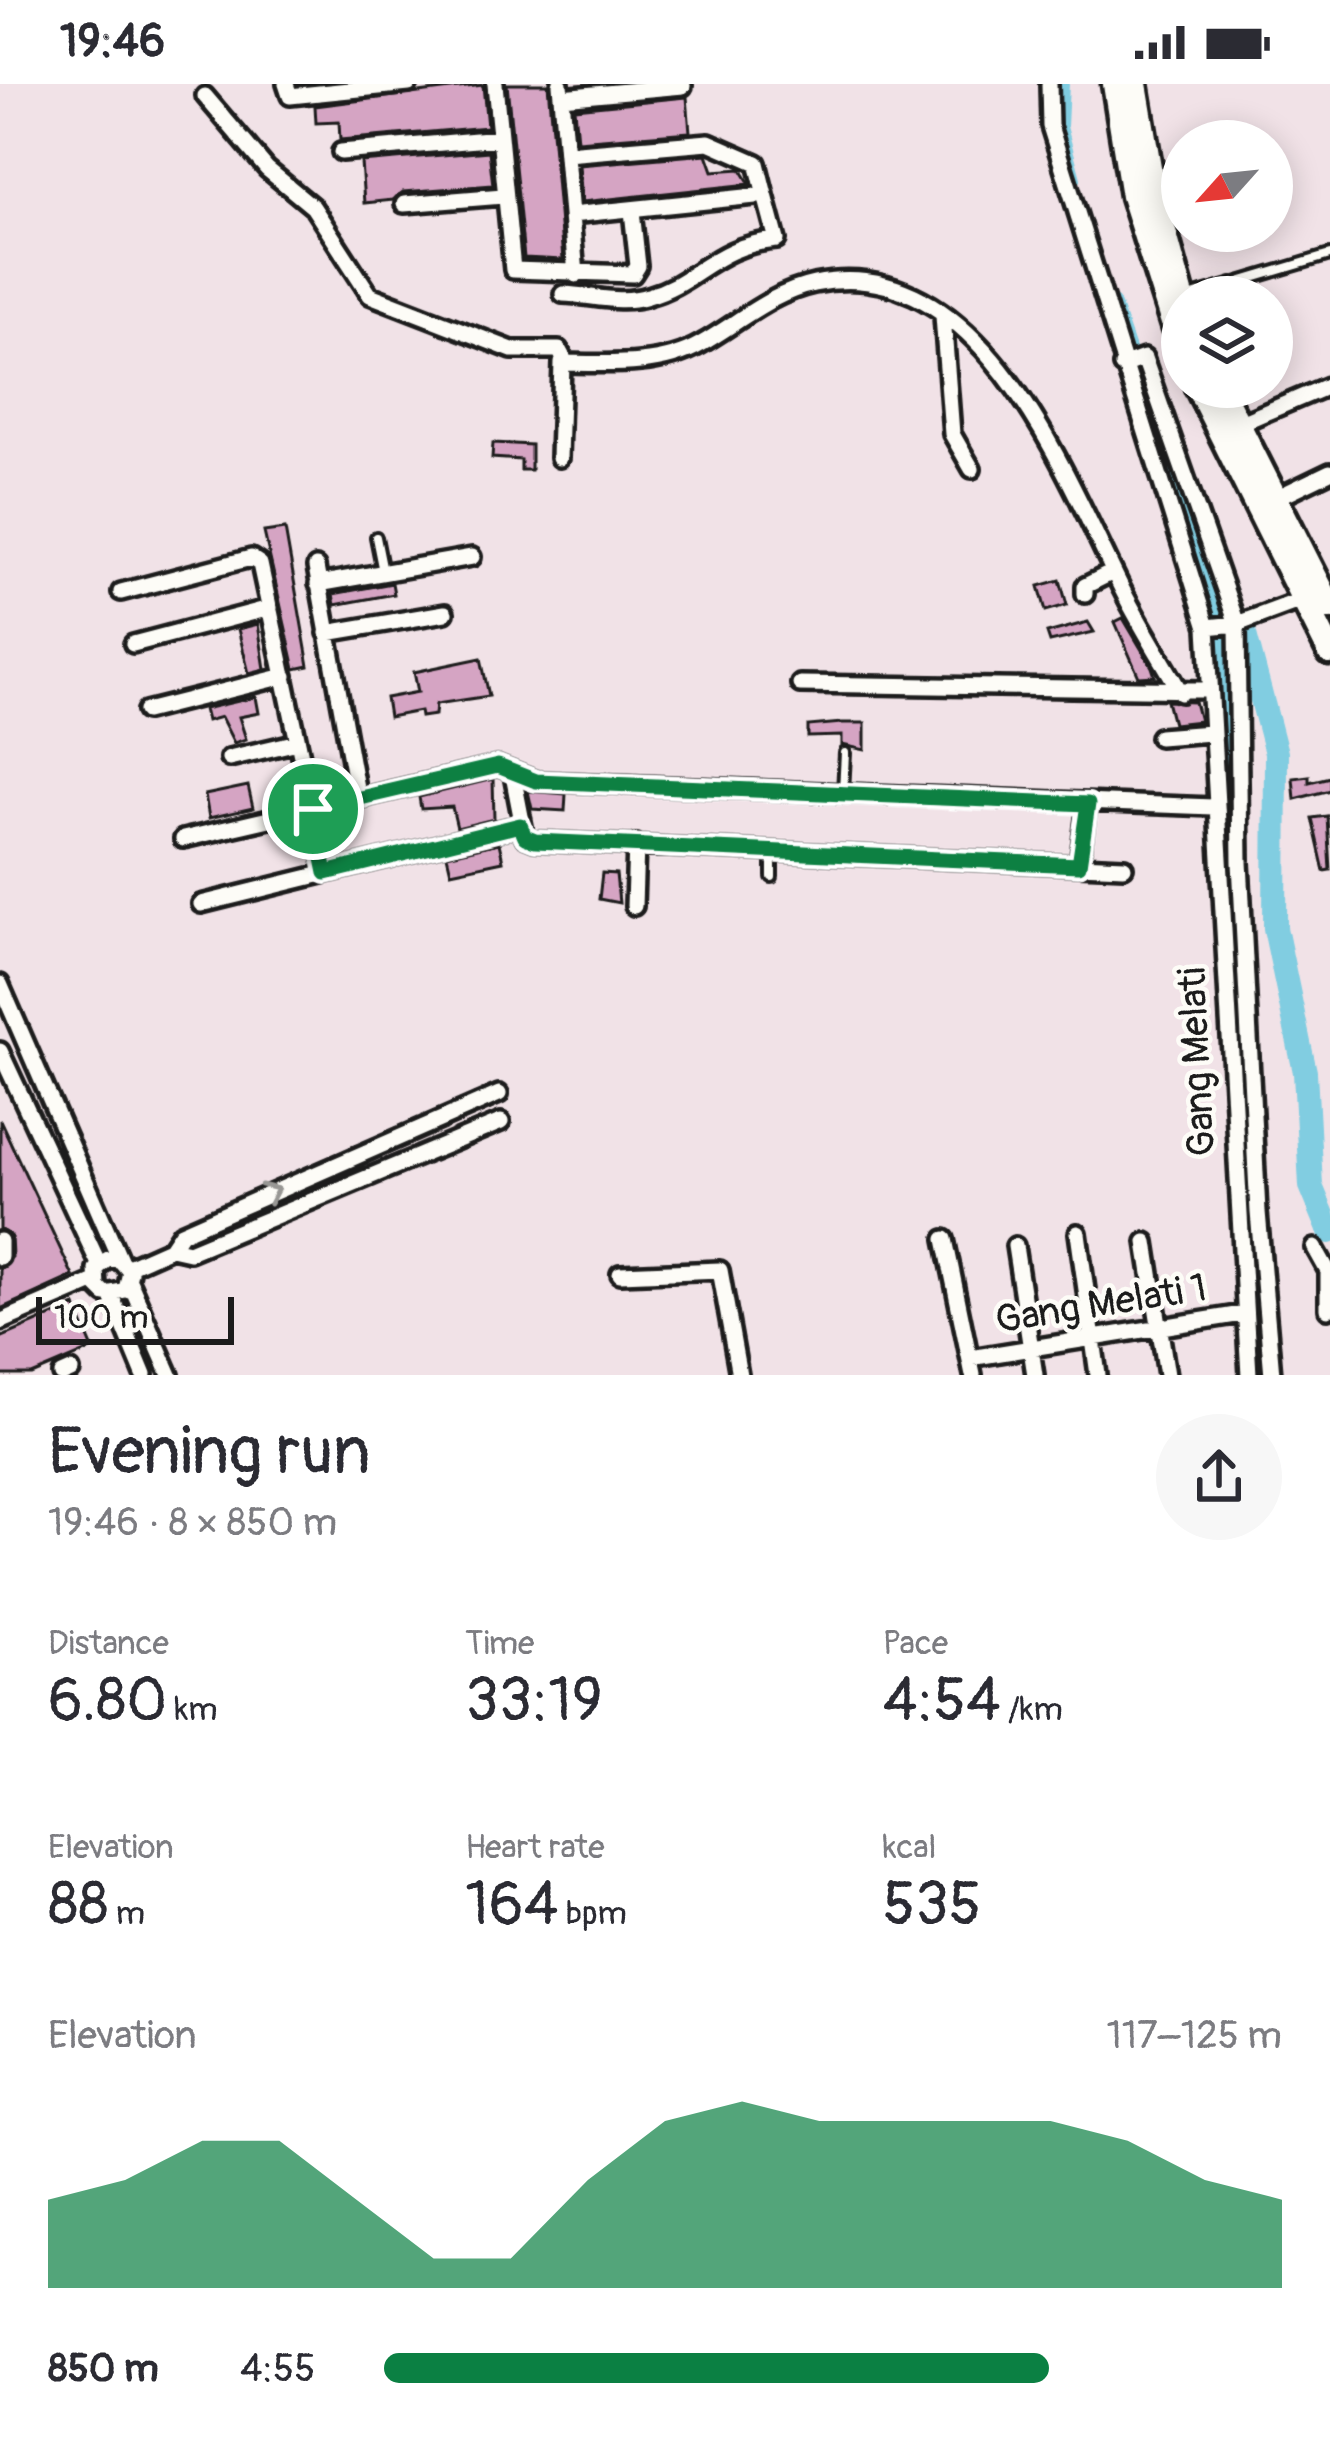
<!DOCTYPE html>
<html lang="en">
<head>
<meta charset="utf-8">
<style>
	body { margin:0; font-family:Pangolin,sans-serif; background:#f7f7f7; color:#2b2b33; height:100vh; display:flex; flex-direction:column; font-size:45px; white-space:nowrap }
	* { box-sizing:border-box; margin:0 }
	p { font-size:39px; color:#7c7c81 }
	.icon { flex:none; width:66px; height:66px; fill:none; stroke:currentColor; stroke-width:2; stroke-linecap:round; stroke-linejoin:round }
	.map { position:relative; height:1291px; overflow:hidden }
	.side { display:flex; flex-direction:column; background:#fff; flex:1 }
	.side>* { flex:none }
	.needle { width:78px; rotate:243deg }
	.buttons { position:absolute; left:1161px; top:36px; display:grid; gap:24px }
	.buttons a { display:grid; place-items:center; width:132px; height:132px; border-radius:50%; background:#fff; box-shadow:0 6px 30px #0003; font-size:60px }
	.scale { position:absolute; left:36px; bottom:30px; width:198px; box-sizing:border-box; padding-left:12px; border:6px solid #1c1c1c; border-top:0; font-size:33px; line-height:42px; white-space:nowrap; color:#1c1c1c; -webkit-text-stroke:9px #fdfcf7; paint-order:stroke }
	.pin { position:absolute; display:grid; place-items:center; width:102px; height:102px; color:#fff; margin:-51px; border:6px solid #fff; border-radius:50%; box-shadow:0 3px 12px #0007 }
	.round { display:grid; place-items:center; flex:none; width:126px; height:126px; border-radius:63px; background:#f7f7f7 }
	.head { display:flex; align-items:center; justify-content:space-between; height:204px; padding:0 48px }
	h1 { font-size:66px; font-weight:600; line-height:90px }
	.figures { display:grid; grid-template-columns:repeat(3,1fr); gap:18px; height:204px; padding:12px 48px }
	.figures div { display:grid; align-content:center }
	.figures b { font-size:60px; font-weight:600 }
	.figures small { font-size:33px; font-weight:400 }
	.figures p { font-size:33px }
	.chart { height:336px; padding:24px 48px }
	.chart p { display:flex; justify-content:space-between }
	.chart svg { width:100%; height:216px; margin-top:12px; fill:#0b8043; opacity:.7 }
	ul { padding:0 48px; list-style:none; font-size:39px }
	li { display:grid; grid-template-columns:192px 144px 1fr; align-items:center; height:90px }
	li i { height:30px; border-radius:15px; background:#0b8043 }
	.status { display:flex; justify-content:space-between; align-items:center; height:84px; padding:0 60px; background:#fff; direction:ltr }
	.status svg { height:33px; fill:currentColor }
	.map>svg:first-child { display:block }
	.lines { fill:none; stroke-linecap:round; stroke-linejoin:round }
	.canal { stroke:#81cde1; stroke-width:14 }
	.river { stroke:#81cde1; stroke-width:24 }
	.building { fill:#d5a4c3; stroke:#1c1c1c; stroke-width:3 }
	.service-casing { stroke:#1c1c1c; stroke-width:16 }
	.minor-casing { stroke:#1c1c1c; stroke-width:24 }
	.trunk-casing { stroke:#1c1c1c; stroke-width:33 }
	.service { stroke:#fdfcf7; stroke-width:8 }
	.minor { stroke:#fdfcf7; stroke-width:15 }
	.trunk { stroke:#fdfcf7; stroke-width:24 }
	.oneway { stroke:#989794 }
	.route-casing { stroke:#fff; stroke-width:24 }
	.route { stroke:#0b8043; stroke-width:15 }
	.labels { text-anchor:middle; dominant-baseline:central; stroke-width:9; stroke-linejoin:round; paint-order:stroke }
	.street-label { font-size:39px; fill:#1c1c1c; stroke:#fdfcf7 }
</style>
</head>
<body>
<div class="status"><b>19:46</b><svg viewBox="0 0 49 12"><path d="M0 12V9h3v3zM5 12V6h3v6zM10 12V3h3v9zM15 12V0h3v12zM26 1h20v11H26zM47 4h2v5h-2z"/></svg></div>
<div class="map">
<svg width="1330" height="1291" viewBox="0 0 1330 1291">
	<rect width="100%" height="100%" fill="#f1e2e7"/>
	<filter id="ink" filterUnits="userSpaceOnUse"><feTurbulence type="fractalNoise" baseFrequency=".00833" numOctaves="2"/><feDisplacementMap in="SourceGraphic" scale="24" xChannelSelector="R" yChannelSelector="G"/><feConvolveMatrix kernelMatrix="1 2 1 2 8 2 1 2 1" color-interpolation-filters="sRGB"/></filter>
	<g filter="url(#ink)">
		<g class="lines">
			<!-- canal -->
			<path class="canal" d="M1062 0 1060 43 1074 95
				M1113 219 1216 518 1223 555 1235 905
				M1254 1262 1258 1291"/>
			<!-- river -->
			<path class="river" d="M1243 543 1276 669 1275 844 1305 988 1311 1102 1330 1148"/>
		</g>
		<!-- building -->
		<path class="building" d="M507 0H548L563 176 524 174Z
			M483 1 487 43 340 56 339 38 316 39 315 22Z
			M687 13 690 48 577 57 574 24Z
			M489 67 493 101 403 108 393 116 364 119 361 78Z
			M707 70 713 87 741 85 750 100 582 118 579 81Z
			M493 359 531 361V386H521V376L492 374Z
			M285 445 309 582 295 585 264 448Z
			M1060 496 1067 521 1046 527 1039 502Z
			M392 499 394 510 335 521 333 510Z
			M1123 534 1152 583 1155 592 1139 593 1115 538Z
			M1088 538 1094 548 1050 558 1047 549Z
			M258 540 265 585 249 589 238 545Z
			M481 574 489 612 436 620 435 631 421 633 420 627 389 633 386 614 418 608 414 588Z
			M256 613 259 629 239 633 246 655 234 659 221 633 207 637 204 625Z
			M1167 617 1195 618 1200 637 1173 640Z
			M842 639H865V666L842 661V652L808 653V642Z
			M1309 692V698L1330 693V706L1295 715 1293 694Z
			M493 695 494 735 457 744 452 723 421 725 419 713Z
			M248 702 253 724 209 734 205 711Z
			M528 707 566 710 565 727 532 725Z
			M1327 732 1330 786 1324 787 1312 734Z
			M499 759 503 777 451 788 447 771Z
			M602 789 616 790 619 819 599 815Z
			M0 1036 73 1192 0 1225V1185L12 1173 11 1152 0 1145Z
			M75 1222 93 1265 32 1291H0V1254Z"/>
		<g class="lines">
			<defs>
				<path id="service" d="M1189 213 1330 171
					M376 453 383 488
					M843 708 845 669
					M772 793V768"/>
				<path id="minor" d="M286 0 290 12 409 0
					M495 0 513 186 633 190 638 182 632 127
					M560 0 576 191
					M1049 0 1050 42 1207 543 1249 1291
					M205 12 267 85 313 123 370 211 512 266H559L566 279C611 280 661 283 701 260 738 239 771 209 814 200 978 166 1062 383 1118 497 1136 535 1160 572 1181 609
					M561 13 683 2
					M341 68 499 54
					M566 70 709 58 757 79 765 111 571 131
					M404 120 503 112
					M563 210C592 211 620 221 648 212 697 199 714 161 777 156L765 111
					M943 232 952 350 972 385
					M1122 282 1144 274 1237 540 1240 778 1258 1128 1272 1291
					M1236 341 1330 301
					M559 374 562 279
					M1274 415 1330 388
					M316 483 358 715
					M318 500 472 473
					M121 508 251 474 260 480 326 789
					M1085 510V502L1113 488
					M1207 543 1237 540 1304 515
					M327 549 445 529
					M133 560 270 524
					M800 600 1210 606
					M146 627 285 592
					M1159 653 1210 649
					M229 674 298 658
					M513 691 525 753 535 757 1079 781 1087 720
					M183 755 498 682 536 697 1213 723
					M1079 781 1124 783
					M201 820 520 741
					M634 822 636 760
					M0 900 120 1176 130 1188 126 1206 105 1210 97 1202 96 1185 108 1175 120 1176
					M0 967 99 1180
					M1078 1149 1098 1291
					M945 1155 973 1291
					M0 1157V1173
					M1146 1158 1167 1291
					M1015 1162 1035 1291
					M171 1164 189 1168 501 1038
					M1315 1164 1330 1191
					M128 1183 171 1164 181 1149 499 1010
					M620 1190 720 1186 739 1291
					M130 1199 170 1291
					M111 1211 144 1291
					M1328 1225V1190
					M0 1238 95 1197
					M970 1274 1242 1230
					M62 1291 71 1287"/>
				<path id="trunk" d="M1115 0 1133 112 1182 267
					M1135 0 1153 107 1182 213
					M1198 303 1330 568
					M1219 303 1330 523"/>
			</defs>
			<!-- service casing -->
			<use href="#service" class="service-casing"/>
			<!-- minor casing -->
			<use href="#minor" class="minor-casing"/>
			<!-- trunk casing -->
			<use href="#trunk" class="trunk-casing"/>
			<!-- service -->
			<use href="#service" class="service"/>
			<!-- minor -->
			<use href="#minor" class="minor"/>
			<!-- trunk -->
			<use href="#trunk" class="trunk"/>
		</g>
		<!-- one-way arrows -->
		<defs><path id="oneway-chevron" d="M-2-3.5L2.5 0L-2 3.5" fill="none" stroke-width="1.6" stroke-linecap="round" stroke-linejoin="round" transform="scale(3)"/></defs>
		<use class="oneway" href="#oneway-chevron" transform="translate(271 1108) rotate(-24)"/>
	</g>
	<g class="lines" filter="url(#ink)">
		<defs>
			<path id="route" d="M498 682 536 697 1088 720 1079 781 535 757 525 753 520 741 326 789 313 725Z"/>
		</defs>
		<!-- route casing -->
		<use href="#route" class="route-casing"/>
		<!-- route -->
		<use href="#route" class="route"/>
	</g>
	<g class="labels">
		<!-- street labels -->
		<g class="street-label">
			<text transform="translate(1197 978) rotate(-93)">Gang Melati</text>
			<text transform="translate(1101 1220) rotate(-9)">Gang Melati 1</text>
		</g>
	</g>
</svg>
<div class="buttons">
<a><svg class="needle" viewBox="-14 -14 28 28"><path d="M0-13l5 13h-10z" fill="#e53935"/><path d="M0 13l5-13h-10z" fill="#7c7c81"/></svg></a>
<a><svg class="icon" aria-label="layers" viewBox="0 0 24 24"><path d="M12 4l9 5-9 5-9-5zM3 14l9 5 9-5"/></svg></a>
</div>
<div class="scale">100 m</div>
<div class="pin" style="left:313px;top:725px;background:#1e9e55"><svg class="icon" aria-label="arrive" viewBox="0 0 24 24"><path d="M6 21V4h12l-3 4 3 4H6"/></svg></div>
</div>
<section class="side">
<div class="head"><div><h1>Evening run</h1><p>19:46 · 8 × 850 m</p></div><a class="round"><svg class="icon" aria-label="share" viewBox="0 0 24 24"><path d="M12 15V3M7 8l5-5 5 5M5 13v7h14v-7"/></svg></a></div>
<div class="figures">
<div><p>Distance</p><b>6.80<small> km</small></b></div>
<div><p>Time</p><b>33:19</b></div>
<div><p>Pace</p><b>4:54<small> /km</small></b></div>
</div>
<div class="figures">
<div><p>Elevation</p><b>88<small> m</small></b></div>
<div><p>Heart rate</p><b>164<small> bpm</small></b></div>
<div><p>kcal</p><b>535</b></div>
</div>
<div class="chart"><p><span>Elevation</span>117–125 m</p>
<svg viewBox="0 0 160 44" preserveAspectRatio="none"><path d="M0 44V26L10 22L20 14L30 14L40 26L50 38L60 38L70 22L80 10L90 6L100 10L110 10L120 10L130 10L140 14L150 22L160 26V44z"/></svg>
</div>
<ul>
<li><b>850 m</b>4:55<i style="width:74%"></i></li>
</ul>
</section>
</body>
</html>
